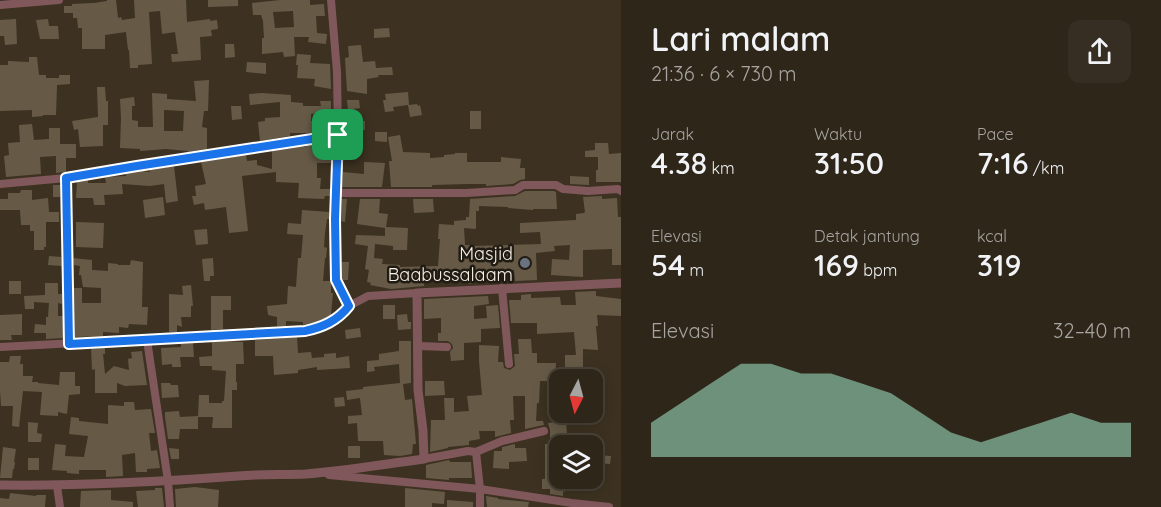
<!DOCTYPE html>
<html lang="id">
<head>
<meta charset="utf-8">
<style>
	body { margin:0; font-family:Quicksand,sans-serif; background:#362e22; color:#f1f3f6; height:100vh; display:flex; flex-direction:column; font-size:22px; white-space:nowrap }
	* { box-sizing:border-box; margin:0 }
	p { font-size:20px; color:#a7a5a2 }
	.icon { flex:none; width:33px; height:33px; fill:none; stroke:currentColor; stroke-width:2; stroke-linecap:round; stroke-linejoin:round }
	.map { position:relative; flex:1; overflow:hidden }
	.drawer { display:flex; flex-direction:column; background:#2e2619; width:540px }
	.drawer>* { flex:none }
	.needle { width:39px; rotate:186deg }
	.fabs { position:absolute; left:549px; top:369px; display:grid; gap:12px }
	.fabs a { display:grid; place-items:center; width:54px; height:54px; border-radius:12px; background:#2e2619; box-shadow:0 3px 15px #0003,0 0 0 2px #494338; font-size:30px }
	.pin { position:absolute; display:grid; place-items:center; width:51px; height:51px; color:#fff; margin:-26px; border-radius:12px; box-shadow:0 3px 9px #0006 }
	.round { display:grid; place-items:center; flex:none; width:63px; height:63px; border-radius:12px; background:#362e22 }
	.overview { display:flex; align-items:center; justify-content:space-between; height:102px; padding:0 30px }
	h1 { font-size:33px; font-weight:600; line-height:45px }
	.figures { display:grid; grid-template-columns:repeat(3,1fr); gap:9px; height:102px; padding:6px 30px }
	.figures div { display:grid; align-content:center }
	.figures b { font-size:30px; font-weight:600 }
	.figures small { font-size:16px; font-weight:400 }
	.figures p { font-size:16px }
	.chart { height:168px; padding:12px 30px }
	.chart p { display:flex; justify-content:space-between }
	.chart svg { width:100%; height:108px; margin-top:6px; fill:#8abfa5; opacity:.7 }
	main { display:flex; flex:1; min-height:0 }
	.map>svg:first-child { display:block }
	.building { fill:#665a47; fill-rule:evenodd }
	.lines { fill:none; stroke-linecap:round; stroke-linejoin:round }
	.minor { stroke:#80585b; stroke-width:8 }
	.tertiary { stroke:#80585b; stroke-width:9 }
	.route-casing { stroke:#fff; stroke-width:12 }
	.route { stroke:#1a73e8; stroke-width:8 }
	.worship-dot { fill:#6b7280; stroke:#201b13; stroke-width:2 }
	.labels { text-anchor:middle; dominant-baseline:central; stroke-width:5; stroke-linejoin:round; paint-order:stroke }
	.poi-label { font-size:18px; fill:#f6efe5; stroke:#201b13; text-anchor:end }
</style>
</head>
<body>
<main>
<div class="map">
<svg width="621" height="507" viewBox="0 0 621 507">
	<rect width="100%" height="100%" fill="#3d3221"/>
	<!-- building -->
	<path class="building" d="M107 0H116L118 18 121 17 122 20 135 18 134 0H186L187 22 210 19V21L217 20 218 29 211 30 212 36 200 37 201 60 172 62 171 54H178L175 32 162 34 160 11 149 12 152 64 138 65V68H130L129 50H128L126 32 105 35V49H82V28H78L77 18H73V13H64V6H72V4L94 3 107 1Z
		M208 0H238V6L208 7Z
		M280 0H310V5L324 4 325 16H316L317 33 327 34 326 44 308 42 309 37H294L295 56 284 57 283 52 262 54V38H264L263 21 261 15H253L252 3ZM293 11 294 27 275 28 273 12Z
		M16 19 17 44 5 45 4 36H0V20Z
		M48 19 49 26H58L59 39H40L36 20Z
		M389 28 390 37 374 38V29Z
		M225 44H234L235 57 225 58Z
		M361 45 363 62 375 61 376 68 392 67 393 75H378L379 77 367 79V94L347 91 345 58 349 57 348 46Z
		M297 54 311 55 310 63 330 64 331 89 314 86 315 79 297 78 298 65H296Z
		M29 57H37L39 75H46V78H59V75H70V84L57 85 56 115H43V116L32 117V110L0 111V65H8V61L29 62Z
		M247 62 266 63V74L246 72Z
		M209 80 208 111H204L202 127 207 128V149L188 152V151L166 149 140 151V149L120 148 121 118 120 99 134 97 135 106H132V120L138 121V127H153L152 93 167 94V99L196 101 194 81ZM164 110 184 111 183 131H164Z
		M97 87H105L106 101H108V125H103V146L80 147 78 129 74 130 72 121 98 117Z
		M408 92 409 105 417 104 418 106 420 105 422 115 410 117 408 105 393 107 394 111 385 112 383 100H386L385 94Z
		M262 93 291 95V102L303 103V106H321L320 101H331V111L311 114V121H315V133H290V136L260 141 258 122 265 121V118L280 117V102L250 105 249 94Z
		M347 100H359L360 108 348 110Z
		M231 106H241L242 119 232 120Z
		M470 111H481V129H470Z
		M349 121H365V130H363L362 150 358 149 357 159H348L350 130H349Z
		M32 124 34 140 49 139V128H60V144H76V158H66V172L56 173V156L40 157 41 174 6 177 4 156 9 155 8 143 20 142 19 125Z
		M375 132H387V142L375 141Z
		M400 135 403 152 430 153V158L444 157V155L455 154V153H467V162H501V157L521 159 520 168H525V179L520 180 513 184 486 186V184H467L432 185V187H391L389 161H392L388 137Z
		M332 142 331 163H317V178H321L320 189H330V196H325L324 199 298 198 299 183 276 182V172L242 176 248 231 229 233 226 207 205 210 204 203 194 205 192 196H196L195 186 206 184 201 162 246 155 247 161 257 160V165L272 169V151L298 147H306V146Z
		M595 143H608L609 154 621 153V182H596V170H598V157H585V151L595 150Z
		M364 162 385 163 382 187H342L343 172 364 174Z
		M174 166 178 201 166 203 164 184 150 186 122 184 123 194 104 195 105 205H94L93 198H76L77 182 88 180V183H106L105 177 126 176V174L141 171 150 172V170Z
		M570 176 589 177V185L570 184Z
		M53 185H60V197H53Z
		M21 190H32V200L48 198 49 212H59V222H46V247H44V250H34V231H30V225H21L20 210H0V199H8V193H20Z
		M525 191H554L556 192 557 209H533V210L508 208V207L479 206V211H476V229L464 228 465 245H473V246L541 244 540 232 520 233V223L576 220V214L584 213 585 212 583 197 602 196V199L617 198 618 217H621V265H612V249L583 250V277L551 275 552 259 569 260 570 245 554 246 555 251 536 253 537 280 515 281 514 270 492 271 493 279H474V283L468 284V276L440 277V281H424V286L391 289 370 285 371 283 367 282 369 270 365 269 368 246 355 244 356 235 385 236V228L357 224 360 199H380L379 213 388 214 386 227 408 228 407 250H393V246L375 244 374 258 383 259 382 264 400 265V267L438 266 440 239H438L439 224 454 225V221L466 220V217H469L470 199 515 196Z
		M163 197 165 215 145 218 143 200Z
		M342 199H347L345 222 341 221Z
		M413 199H433L434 212 414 213Z
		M302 210 329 212V219H327L325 233 324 247 327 248 326 258H325L323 281H330L331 282V293H333L331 315 318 322 303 325V322L286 321V326H277V317L268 315 267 306 287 304 288 286 296 287 298 258H301L303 235 287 234 288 223 301 224Z
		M76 222 104 223 103 248 76 247Z
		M207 229 208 244 196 245 194 230Z
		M49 256 61 257 62 266 48 265Z
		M73 258 92 260V270L108 271V263L118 264V265H130L131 260 143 262 142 307H148L147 325 129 324 128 328 119 327V333L103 332V336L75 337 74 288H82V303H101V288L83 287 81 275H79L80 266 74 265Z
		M213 258 214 276H210V281H204L202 259Z
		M342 262H349L348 280H343L342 279Z
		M9 281H21V294H9Z
		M45 283H58V294H62V304L58 303V316H63V338L46 339V333H34L35 324 46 325V317H48L49 303 34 302V309H25L24 296 45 295Z
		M191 285 193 306H191V317H181L182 327 177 325V332H169V294L183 295 182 286Z
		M596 291V296L621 299V316L597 315 598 326H596L598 350 583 349V368H565V355H576L574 332 537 334V323H511L509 300H521V295L531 294V298L560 297 561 305H576L575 292Z
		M211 296H231V310H223V329L211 330Z
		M488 296 489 304 474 306V319L487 318 486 306 498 305 500 328 481 329V342L464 343V360L451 361 450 352 453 348 452 344 448 341H438V333H441V318L424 319V299Z
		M383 305H395V319H383Z
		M22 314V335H11L12 340H0V315Z
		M407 314 408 322H411V329L398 330 397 315Z
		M360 328 361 337 346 339 345 330Z
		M297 337 298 353 311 352 312 358 324 357V354L336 353V358L349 356 350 368 317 370V367L298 370V373L274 375 273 356H255V340Z
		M518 339H531L532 353H537V363H556L555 381H540L539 403H537L536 421H543L544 425 525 429V396H513L514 420H510L511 433 495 437V431H479L480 439 469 441V445L448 447V448L430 452 431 420H445L444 398H454V412L469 411 467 396 482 395 479 361V345L499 346 498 362H503L504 368 510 370 515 366 514 354H519Z
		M225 341 243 342 244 364H236V382H237V390H232V428H212L213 417H198L199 395H209V403H222V401H224L226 371 212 370V366H200L199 357 212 356V342Z
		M399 341H411V383L403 384 405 400 412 399 416 444H413L412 454 400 456 384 455 383 441H358L357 423 348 424V416L362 415 360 398 347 400 346 391 363 389V387L400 383 399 364 374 367 375 371 367 372V361L379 360V354L399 351Z
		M193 343 194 357H180L181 367H172V364L162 365 161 348 181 347V344Z
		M105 347V354H103L105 374 114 366 129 370 128 359 132 358 131 352 142 351 147 385 125 386 117 383V393H95V369L92 370 91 348Z
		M10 356H21L20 364H23V376H33L32 382H38V383L59 385 60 372H75V386H80V394L69 395 67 414 58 412V416L40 415 42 392 23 391 19 427 12 426 13 406H1L0 390V362H9Z
		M425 381H444L445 395 425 396Z
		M161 383H170L171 385H178L179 397 162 398Z
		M344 397 345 406 335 407 334 398Z
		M124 402H134L135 410 151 409 155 433H149L151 451 157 450 160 468 147 469V472H136L135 453 122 455 123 476 106 477V470H79V474L67 473V471L52 470 55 444 66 445 65 456 84 457 88 436 69 434 71 417 79 418V421L108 424V405L124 406Z
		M179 411 180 417 198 416V429H180L179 439H168L165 417V412Z
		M566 421 567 434 560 435V479H565V492L563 491V496L550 494V489H542V479H545V444H550V430L548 423Z
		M28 422 38 423 37 433 42 434 41 442H28Z
		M515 444V448H526L527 461 509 462V469L493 468 494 451H502V447Z
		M348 446H360V458H348Z
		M3 447 16 449 14 462H15L14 469H13L12 478H0Z
		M169 448 179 449V459H171Z
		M597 455 611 456 610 464 597 463Z
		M28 458H39V470H28Z
		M449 460 450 462H471L472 478H449V480L426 478V465Z
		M578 478H596L595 486H577Z
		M195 487 219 490 218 507H176L175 489Z
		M155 488H162L164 507H138L136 491 155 490Z
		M405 488 445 492 444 504 432 503V507H405Z
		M111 490V500L133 502V507H80L81 491Z
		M10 493 36 496V495H46L45 507H0V498L9 499Z
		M486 496 498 498V499L529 502 528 507H487Z
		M447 500 473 502V507H447Z"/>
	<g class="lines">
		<!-- minor -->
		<path class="minor" d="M331 0 337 72 338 135 335 219 336 280 349 306
			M0 5 59 0
			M66 178 69 343
			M0 184 66 178 137 166 338 135
			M337 193H466L515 190 523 185H556L563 189 588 191 618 189 621 191
			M502 288 509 364
			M147 340 168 481 170 507
			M418 346 447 347
			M0 347 305 331 320 328 341 316 349 306 368 296 417 293
			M476 452 502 441 544 431
			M424 459 468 451 476 452 480 489V507
			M329 475 480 489 572 503 609 507
			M57 486 60 507"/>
		<!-- tertiary -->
		<path class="tertiary" d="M0 485C80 486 158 482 238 476 260 474 283 475 306 474 346 471 385 464 424 459L423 431 418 390 417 293 621 283"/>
	</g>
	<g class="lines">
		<defs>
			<path id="route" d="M338 135 335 219 336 280 349 306C337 321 323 327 305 331L69 344 66 178 137 166Z"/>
		</defs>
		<!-- route casing -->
		<use href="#route" class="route-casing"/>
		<!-- route -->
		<use href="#route" class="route"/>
	</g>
	<!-- markers -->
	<circle class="worship-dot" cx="525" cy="263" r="6"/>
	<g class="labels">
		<!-- poi labels -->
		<g class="poi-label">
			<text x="513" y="253">Masjid<tspan x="513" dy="21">Baabussalaam</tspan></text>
		</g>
	</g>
</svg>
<div class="fabs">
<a><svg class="needle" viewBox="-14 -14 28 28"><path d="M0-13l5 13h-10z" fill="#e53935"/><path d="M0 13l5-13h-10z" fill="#a7a5a2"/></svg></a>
<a><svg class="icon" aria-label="layers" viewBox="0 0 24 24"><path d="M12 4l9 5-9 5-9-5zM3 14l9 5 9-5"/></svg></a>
</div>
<div class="pin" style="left:338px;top:135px;background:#1e9e55"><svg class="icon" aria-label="arrive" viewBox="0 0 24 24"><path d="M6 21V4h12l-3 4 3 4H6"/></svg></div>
</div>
<section class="drawer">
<div class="overview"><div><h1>Lari malam</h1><p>21:36 · 6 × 730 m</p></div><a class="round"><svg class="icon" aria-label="share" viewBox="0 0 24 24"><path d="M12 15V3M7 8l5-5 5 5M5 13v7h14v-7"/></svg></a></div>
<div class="figures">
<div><p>Jarak</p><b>4.38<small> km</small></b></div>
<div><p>Waktu</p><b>31:50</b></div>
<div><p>Pace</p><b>7:16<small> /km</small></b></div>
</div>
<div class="figures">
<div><p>Elevasi</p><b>54<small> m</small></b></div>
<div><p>Detak jantung</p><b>169<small> bpm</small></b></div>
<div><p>kcal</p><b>319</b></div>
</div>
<div class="chart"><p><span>Elevasi</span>32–40 m</p>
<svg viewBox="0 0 160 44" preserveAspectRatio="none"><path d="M0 44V30L10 22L20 14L30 6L40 6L50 10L60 10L70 14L80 18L90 26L100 34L110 38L120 34L130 30L140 26L150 30L160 30V44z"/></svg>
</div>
</section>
</main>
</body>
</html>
